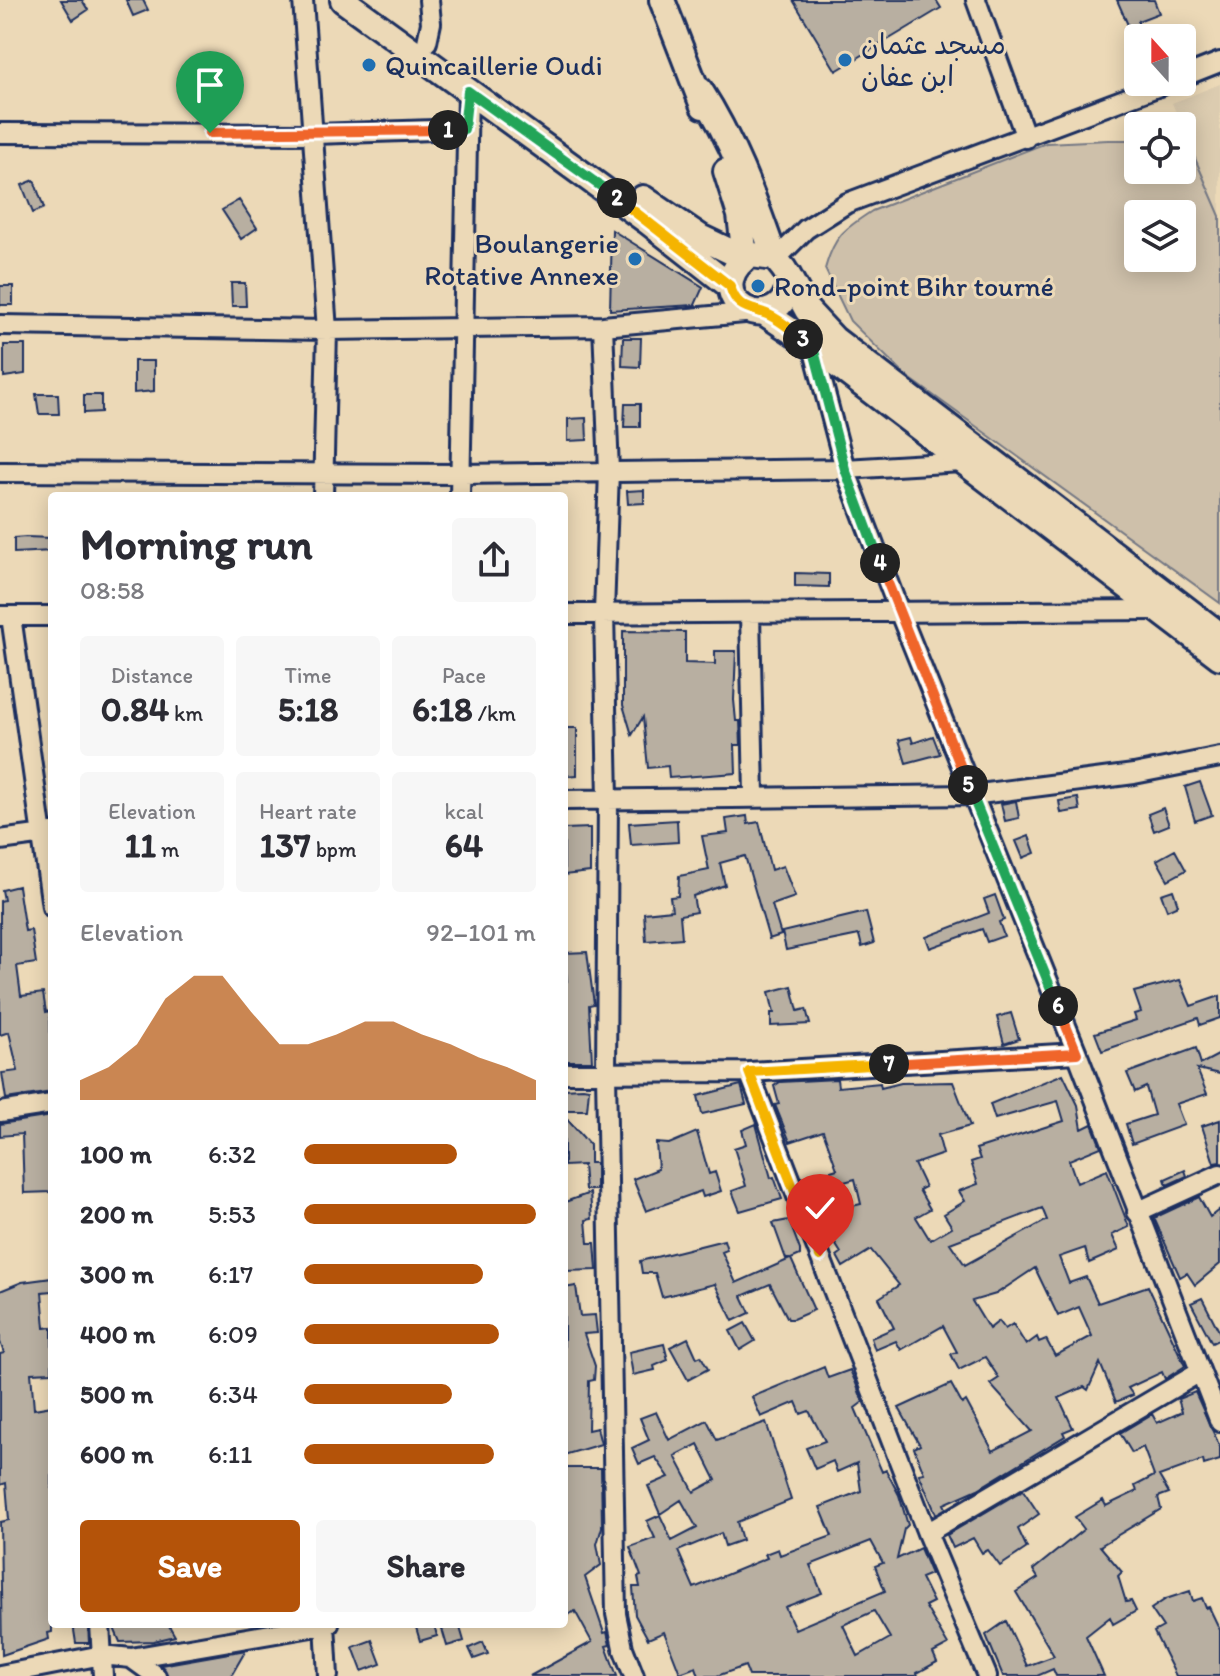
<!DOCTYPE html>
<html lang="en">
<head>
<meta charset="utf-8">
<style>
	body { margin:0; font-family:Itim,"Playpen Sans Arabic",sans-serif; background:#f7f7f7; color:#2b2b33; height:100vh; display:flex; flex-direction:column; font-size:30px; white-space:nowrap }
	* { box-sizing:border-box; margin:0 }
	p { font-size:26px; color:#7c7c81 }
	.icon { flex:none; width:44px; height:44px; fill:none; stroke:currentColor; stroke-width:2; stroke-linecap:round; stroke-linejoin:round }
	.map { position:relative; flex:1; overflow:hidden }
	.side { position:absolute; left:48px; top:492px; width:520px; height:1136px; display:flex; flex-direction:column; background:#fff; border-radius:8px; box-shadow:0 4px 20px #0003 }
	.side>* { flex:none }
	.needle { width:52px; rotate:339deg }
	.fabs { position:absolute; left:1124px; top:24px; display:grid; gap:16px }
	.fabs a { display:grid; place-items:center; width:72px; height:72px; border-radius:8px; background:#fff; box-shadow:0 4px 20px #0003; font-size:40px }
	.pin { position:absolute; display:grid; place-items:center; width:68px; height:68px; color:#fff; margin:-82px -34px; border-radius:50% 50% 50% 0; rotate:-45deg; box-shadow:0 0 8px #0007 }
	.pin .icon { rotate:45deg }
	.km { position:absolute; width:40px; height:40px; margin:-20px; border-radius:50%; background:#222; color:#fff; font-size:22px; line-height:40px; text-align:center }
	.round { display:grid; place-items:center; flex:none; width:84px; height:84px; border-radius:8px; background:#f7f7f7 }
	.summary { display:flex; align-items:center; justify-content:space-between; height:136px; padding:0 32px }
	h1 { font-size:44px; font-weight:700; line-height:60px }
	.stats { display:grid; grid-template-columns:repeat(3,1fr); gap:12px; height:136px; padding:8px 32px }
	.stats div { display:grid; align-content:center; border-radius:8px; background:#f7f7f7; text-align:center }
	.stats b { font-size:34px; font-weight:700 }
	.stats small { font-size:22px; font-weight:400 }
	.stats p { font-size:22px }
	.chart { height:224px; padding:16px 32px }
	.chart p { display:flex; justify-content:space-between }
	.chart svg { width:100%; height:144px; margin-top:8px; fill:#b45309; opacity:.7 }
	.button { display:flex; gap:16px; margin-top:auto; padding:16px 32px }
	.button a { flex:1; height:92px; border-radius:8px; background:#b45309; color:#fff; font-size:32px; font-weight:700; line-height:92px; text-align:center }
	.button a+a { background:#f7f7f7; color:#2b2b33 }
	ul { padding:0 32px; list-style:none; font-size:26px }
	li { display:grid; grid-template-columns:128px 96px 1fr; align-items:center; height:60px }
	li i { height:20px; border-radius:10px; background:#b45309 }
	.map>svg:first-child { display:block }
	.built { fill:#dcccb0 }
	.green { fill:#cec0aa; stroke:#747884; stroke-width:2; fill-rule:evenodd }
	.building { fill:#b8afa1; stroke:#1b2f5e; stroke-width:2; fill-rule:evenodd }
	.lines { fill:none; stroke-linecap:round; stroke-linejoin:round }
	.street-casing { stroke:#1b2f5e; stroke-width:24 }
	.secondary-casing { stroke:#1b2f5e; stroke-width:30 }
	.street { stroke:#ecd9b7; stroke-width:18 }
	.secondary { stroke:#ecd9b7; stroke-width:24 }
	.split-1-casing { stroke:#fff; stroke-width:16 }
	.split-2-casing { stroke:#fff; stroke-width:16 }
	.split-3-casing { stroke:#fff; stroke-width:16 }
	.split-4-casing { stroke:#fff; stroke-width:16 }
	.split-5-casing { stroke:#fff; stroke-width:16 }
	.split-6-casing { stroke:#fff; stroke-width:16 }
	.split-7-casing { stroke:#fff; stroke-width:16 }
	.split-8-casing { stroke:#fff; stroke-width:16 }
	.split-9-casing { stroke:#fff; stroke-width:16 }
	.split-1 { stroke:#f0652b; stroke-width:10 }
	.split-2 { stroke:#22a559; stroke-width:10 }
	.split-3 { stroke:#f5b400; stroke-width:10 }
	.split-4 { stroke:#22a559; stroke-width:10 }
	.split-5 { stroke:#f0652b; stroke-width:10 }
	.split-6 { stroke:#22a559; stroke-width:10 }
	.split-7 { stroke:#f0652b; stroke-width:10 }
	.split-8 { stroke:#f5b400; stroke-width:10 }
	.split-9 { stroke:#f5b400; stroke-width:10 }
	.poi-dot { fill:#1f6fb2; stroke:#ecd9b7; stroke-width:3 }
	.labels { text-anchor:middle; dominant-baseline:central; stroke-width:6; stroke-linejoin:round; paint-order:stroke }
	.poi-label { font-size:28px; fill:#1b2f5e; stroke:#ecd9b7; text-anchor:start }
</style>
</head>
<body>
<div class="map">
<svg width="1220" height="1676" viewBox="0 0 1220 1676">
	<rect width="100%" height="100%" fill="#ecd9b7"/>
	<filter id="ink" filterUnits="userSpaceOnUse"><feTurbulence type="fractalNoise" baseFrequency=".0125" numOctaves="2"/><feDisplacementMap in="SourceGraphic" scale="16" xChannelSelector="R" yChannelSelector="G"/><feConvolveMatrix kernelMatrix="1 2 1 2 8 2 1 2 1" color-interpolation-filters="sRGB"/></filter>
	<g filter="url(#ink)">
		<!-- built -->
		<path class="built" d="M1220 84V216L1172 103Z"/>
		<!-- green -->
		<path class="green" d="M1108 140H1138V170H1182V151L1194 156 1220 216V603L904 374 850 321 825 269C834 236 844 229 872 211L1046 143ZM1138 214H1182V258H1138Z"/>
		<!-- building -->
		<path class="building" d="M61 0H82L88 10 73 20Z
			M126 0H143L148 10 133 16Z
			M793 0H936L941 8 836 71Z
			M1117 0H1154L1159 13 1138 21V48Z
			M34 180 44 208 33 213 22 185Z
			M239 200 257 228 241 239 222 210Z
			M612 230 703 287 695 305 610 310Z
			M231 283H245L246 306H232Z
			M0 286H13V305H0Z
			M623 338H641L640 367 622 366Z
			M4 345H25V374L4 377Z
			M134 361H154V391L134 393Z
			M36 394H58L59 414H39Z
			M84 395H101V412L84 413Z
			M625 404H640V427H624Z
			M586 418 587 440 568 441V419Z
			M644 490V503L628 504 627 491Z
			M26 537 52 538V551L14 553V538Z
			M795 573 829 574V587L795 586Z
			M623 631 685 632V663L715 664V651H736L734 700 736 721H740L741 745H735L736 773 669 778 668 766 648 768 643 717 632 735 623 705Z
			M564 728H577V775L564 776Z
			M933 736 940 754 906 763 899 740 911 737 913 743Z
			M1200 782 1212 815 1195 821 1185 787Z
			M1078 798 1080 810 1061 813 1059 801Z
			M1016 801 1019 818 1005 821 1001 804Z
			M1163 808 1169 825 1154 831 1148 814Z
			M747 816 748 824 759 822 771 870 783 866 795 897 772 905 781 935 769 939 745 856 720 863 725 885 693 896 696 912 680 915 682 938 646 941 644 913 672 910 670 897 678 896 679 876 709 870 702 836 728 833 726 819Z
			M677 820 678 842 631 845 629 823Z
			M590 828V872L564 875V829Z
			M1029 836 1035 853 1023 858 1016 841Z
			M1175 850 1186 870 1168 880 1157 860Z
			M18 886 25 931 31 930 36 963 17 966 21 996 43 993 46 1012 50 1011 52 1092 6 1099 2 1073 18 1071 9 1032 0 1035V901L4 900 2 890Z
			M1173 890 1178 905 1167 910 1161 894Z
			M995 895 1004 920 999 922 1004 936 987 942 982 929 930 948 926 937 989 913 984 899Z
			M866 912 874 943 862 947 859 935 786 950 782 932Z
			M587 952 594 1004 589 1005 592 1061H564V981H567L564 953Z
			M1180 980 1191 1006 1220 996V1018L1200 1025 1198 1018 1102 1051 1095 1033 1136 1020 1134 1014 1141 1012 1134 992Z
			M792 986 798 1011 806 1009 810 1024 771 1026V1013H774L769 992Z
			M1011 1013 1019 1039 1004 1044 997 1017Z
			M1196 1048 1201 1064 1220 1054V1074L1197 1069 1207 1094 1176 1104 1184 1125 1132 1144 1126 1124 1154 1115 1146 1087 1135 1092 1127 1073Z
			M1063 1074 1078 1105 1082 1129 1092 1124 1101 1147 1069 1160 1077 1183 1107 1170 1129 1227 1112 1235 1119 1250 1089 1263 1085 1248 1059 1257 1069 1283 1086 1277 1098 1303 1148 1286 1185 1366 1165 1379 1162 1372 1128 1388 1133 1395 1116 1402 1100 1363 1088 1390 1084 1387 1059 1398 1073 1428 1063 1432 1065 1436 978 1489 944 1504 946 1508 936 1514 919 1474 924 1473 914 1448 920 1445 899 1408 951 1384 962 1404 966 1401 993 1451 1032 1431 990 1384 999 1378 985 1357 959 1370 951 1354 957 1352 943 1326 901 1350 896 1341 875 1350 871 1338 894 1328 879 1298 899 1285 871 1250 843 1267 837 1256 841 1253 831 1237 843 1230 839 1209 861 1204 855 1179 815 1190 812 1177 837 1169 823 1131 790 1142 775 1105 779 1104 774 1086 780 1082 837 1079 838 1087 880 1083 881 1088 901 1083 953 1082 970 1126 938 1135 943 1154 914 1164 925 1187 919 1190 930 1209 916 1217 930 1240 952 1227 944 1214 965 1201 959 1191 978 1184 971 1162 980 1159 976 1149 1064 1121 1058 1101 995 1119 990 1104ZM1042 1208 1047 1220 965 1265 950 1243ZM1035 1268 1058 1316 1079 1307 1092 1336 1055 1356 1046 1339 1039 1342 1037 1337 1026 1345 1013 1324 1005 1329 999 1321 989 1329 972 1301 996 1294Z
			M741 1085 746 1104 702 1114 698 1096Z
			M583 1088 589 1089 587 1110H564V1089Z
			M52 1116V1192L24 1193 22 1134 0 1136V1124Z
			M564 1116 590 1145V1163H596V1190H585L583 1165 564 1166Z
			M1220 1120V1162L1214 1163 1202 1126Z
			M756 1124 771 1178 774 1177 782 1199 740 1211 732 1191 746 1186 734 1148 746 1144 742 1130Z
			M697 1132 709 1174 715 1172 721 1191 703 1197 701 1191 646 1211 633 1179 658 1169 656 1143 669 1144Z
			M1185 1170 1187 1176 1167 1185 1165 1179Z
			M590 1193 592 1219 586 1220 588 1243H595L597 1270 564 1271 565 1202Z
			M1199 1197 1210 1217 1220 1209V1264L1195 1285 1187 1273 1180 1277 1154 1218Z
			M789 1220 800 1250V1255L791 1259 814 1310 793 1319H788L770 1284 742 1296 750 1313 733 1321 715 1284 662 1297 655 1273H642L640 1261 724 1240 727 1250 722 1252 736 1283 790 1259H786L773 1223Z
			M52 1278V1291L42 1292 45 1328 52 1327V1372L31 1373 34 1409 52 1406V1632L48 1633 49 1639 2 1655 0 1522 9 1520 6 1483 0 1485V1354L4 1353 0 1342V1291L22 1282Z
			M576 1286 580 1316 595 1315 597 1333 584 1334 595 1366 594 1380 589 1381 588 1430 597 1428 601 1444 564 1455V1288Z
			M1202 1298 1220 1333V1339L1212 1343 1191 1303Z
			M745 1323 755 1341 740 1350 730 1331Z
			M688 1338 697 1358 701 1356 708 1369 688 1380 670 1347Z
			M664 1344 668 1360 654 1366 655 1370 633 1375 629 1352Z
			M824 1367 828 1378 850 1370 855 1381 863 1402 855 1408 882 1472 886 1470 899 1495 908 1525 904 1529 897 1559 920 1548 931 1574 921 1578 933 1602 925 1606 948 1645 933 1653 937 1662 917 1673 918 1676H749L745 1666 717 1676H699L696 1667 680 1673 664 1632 648 1639 635 1615 633 1587H640L638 1577 641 1576 630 1547 655 1538 647 1521 660 1515 672 1541 697 1528 681 1500 660 1514 648 1486 669 1477 655 1457 639 1464 632 1448 649 1440 640 1418 656 1412 669 1440 707 1420 717 1440 766 1422 791 1500 737 1522 742 1540 725 1546 721 1533 678 1551 694 1588 767 1558 765 1554 778 1549 780 1555 832 1536 820 1507 861 1491 857 1463 837 1472 833 1461 815 1469 806 1448 825 1441 809 1411 801 1414 796 1402 761 1417 752 1397ZM698 1444 716 1480 694 1492 675 1456ZM871 1541 883 1563 875 1566 885 1591 795 1629 785 1607 822 1593 810 1565ZM874 1611 890 1638 858 1656 843 1625Z
			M1195 1392 1220 1447V1460L1204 1465 1203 1460 1159 1476 1169 1493 1158 1497 1161 1509 1100 1546 1122 1572 1118 1576 1126 1602 1131 1601 1136 1611 1113 1624 1110 1617 1086 1636 1104 1676H1056L1053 1669 1037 1676H1003L986 1635 1006 1621 1027 1666 1054 1656 1016 1592 1038 1578 1033 1570 1084 1529 1075 1517 1103 1500 1106 1506 1137 1491 1135 1486 1154 1476 1143 1447 1132 1453 1120 1433 1152 1414 1157 1423 1182 1412 1178 1399Z
			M564 1468H601L602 1527 597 1544 601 1565 585 1577 604 1633 607 1632 610 1645 606 1646 617 1676H530L592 1642 575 1611 564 1617Z
			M1023 1490 1039 1514 1018 1529 1027 1548 1000 1566 988 1550 982 1553 973 1538 953 1548 947 1535Z
			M1190 1591 1193 1601 1202 1598 1206 1608 1209 1607 1220 1630V1676H1176L1154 1632 1163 1627 1151 1609 1166 1599Z
			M73 1624H88L89 1643H76Z
			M124 1624H168L175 1636 154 1641 120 1642 114 1628Z
			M415 1624H434L437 1636 420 1641Z
			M459 1624 464 1641 447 1646 442 1629Z
			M372 1640 381 1664 362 1671 353 1647Z
			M483 1642 488 1654 474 1659 469 1648Z
			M246 1650 231 1676H168L161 1665Z"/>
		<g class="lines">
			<defs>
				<path id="street" d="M303 0 327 330 323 496
					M976 0 1026 138
					M427 42 431 23 429 0
					M1182 77 1220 62
					M0 133 314 134 464 129
					M776 259 806 229 847 203 1170 82
					M0 325 327 330 603 326 755 312
					M603 326 609 471 604 613 608 798 606 1073 616 1614 623 1648 634 1676
					M813 347 845 469 899 611 1077 1053 1220 1422
					M0 472 460 474 845 469 962 462
					M460 496 468 91
					M750 613 754 795
					M564 614 1157 610
					M0 616H52
					M11 616 52 907
					M564 800 972 795 1134 774 1220 757
					M0 840 52 833
					M749 1072 927 1533 987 1676
					M564 1073 749 1072 1077 1053
					M0 1112 52 1104
					M1137 1212 1220 1174
					M927 1533 1200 1372
					M100 1624 103 1676
					M325 1624 328 1676
					M131 1658 156 1676
					M0 1675 102 1655 131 1658 329 1624"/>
				<path id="secondary" d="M343 0 647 221 730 286
					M662 0 703 106
					M700 90C732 139 754 198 773 253 776 263 786 267 788 278 790 291 784 304 773 309 763 314 753 313 744 308 720 293 731 264 752 255L774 258
					M726 171 740 215 745 258
					M643 198 700 237 744 258
					M788 275 807 310 834 339 1220 635
					M763 312 796 334 1220 657"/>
			</defs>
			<!-- street casing -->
			<use href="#street" class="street-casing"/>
			<!-- secondary casing -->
			<use href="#secondary" class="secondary-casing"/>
			<!-- street -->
			<use href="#street" class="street"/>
			<!-- secondary -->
			<use href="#secondary" class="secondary"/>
		</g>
	</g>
	<g class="lines" filter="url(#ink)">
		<defs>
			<path id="split-1" d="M210 133 448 130"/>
			<path id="split-2" d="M448 130 464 129 468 91 617 198"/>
			<path id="split-3" d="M617 198 730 286C736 307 746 307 764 313 777 317 793 331 803 339"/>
			<path id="split-4" d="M803 339 813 347 845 469 880 563"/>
			<path id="split-5" d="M880 563 968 785"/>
			<path id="split-6" d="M968 785 1058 1006"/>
			<path id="split-7" d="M889 1064 1077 1053 1058 1006"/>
			<path id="split-8" d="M784 1164 749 1072 889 1064"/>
			<path id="split-9" d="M784 1164 820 1256"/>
		</defs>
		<!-- split-1 casing -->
		<use href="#split-1" class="split-1-casing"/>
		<!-- split-2 casing -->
		<use href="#split-2" class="split-2-casing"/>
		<!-- split-3 casing -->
		<use href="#split-3" class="split-3-casing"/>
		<!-- split-4 casing -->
		<use href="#split-4" class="split-4-casing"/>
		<!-- split-5 casing -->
		<use href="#split-5" class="split-5-casing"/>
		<!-- split-6 casing -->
		<use href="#split-6" class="split-6-casing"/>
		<!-- split-7 casing -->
		<use href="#split-7" class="split-7-casing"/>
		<!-- split-8 casing -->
		<use href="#split-8" class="split-8-casing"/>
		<!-- split-9 casing -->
		<use href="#split-9" class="split-9-casing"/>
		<!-- split-1 -->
		<use href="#split-1" class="split-1"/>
		<!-- split-2 -->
		<use href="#split-2" class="split-2"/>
		<!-- split-3 -->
		<use href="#split-3" class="split-3"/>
		<!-- split-4 -->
		<use href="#split-4" class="split-4"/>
		<!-- split-5 -->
		<use href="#split-5" class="split-5"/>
		<!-- split-6 -->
		<use href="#split-6" class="split-6"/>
		<!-- split-7 -->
		<use href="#split-7" class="split-7"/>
		<!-- split-8 -->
		<use href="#split-8" class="split-8"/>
		<!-- split-9 -->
		<use href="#split-9" class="split-9"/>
	</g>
	<!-- markers -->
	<g class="poi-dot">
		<circle cx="845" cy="60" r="8"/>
		<circle cx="369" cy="65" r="8"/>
		<circle cx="635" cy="259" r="8"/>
		<circle cx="758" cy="286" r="8"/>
	</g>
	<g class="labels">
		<!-- poi labels -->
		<g class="poi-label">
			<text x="861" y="44">مسجد عثمان<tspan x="861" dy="32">ابن عفان</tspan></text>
			<text x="385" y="65">Quincaillerie Oudi</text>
			<text x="619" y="243" text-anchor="end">Boulangerie<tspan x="619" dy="32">Rotative Annexe</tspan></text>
			<text x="774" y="286">Rond-point Bihr tourné</text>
		</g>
	</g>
</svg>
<div class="fabs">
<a><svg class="needle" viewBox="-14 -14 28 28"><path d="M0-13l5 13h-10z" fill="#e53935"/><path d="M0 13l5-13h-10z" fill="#7c7c81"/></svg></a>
<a><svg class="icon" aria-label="locate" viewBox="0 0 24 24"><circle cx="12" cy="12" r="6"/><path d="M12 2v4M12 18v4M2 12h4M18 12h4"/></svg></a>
<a><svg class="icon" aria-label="layers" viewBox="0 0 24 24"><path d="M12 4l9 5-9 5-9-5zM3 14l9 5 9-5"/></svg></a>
</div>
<div class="pin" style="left:210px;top:133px;background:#1e9e55"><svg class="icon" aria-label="arrive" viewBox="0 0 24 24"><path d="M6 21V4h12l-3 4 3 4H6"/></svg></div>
<div class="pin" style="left:820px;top:1256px;background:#d93025"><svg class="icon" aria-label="check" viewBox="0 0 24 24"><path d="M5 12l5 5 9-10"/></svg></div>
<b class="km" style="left:448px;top:130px">1</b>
<b class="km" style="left:617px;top:198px">2</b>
<b class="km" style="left:803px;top:339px">3</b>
<b class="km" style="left:880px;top:563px">4</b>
<b class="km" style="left:968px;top:785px">5</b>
<b class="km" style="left:1058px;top:1006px">6</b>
<b class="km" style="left:889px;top:1064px">7</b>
<section class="side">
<div class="summary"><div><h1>Morning run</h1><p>08:58</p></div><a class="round"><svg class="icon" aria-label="share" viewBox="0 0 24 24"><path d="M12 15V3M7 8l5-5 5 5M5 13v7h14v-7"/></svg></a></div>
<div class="stats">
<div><p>Distance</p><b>0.84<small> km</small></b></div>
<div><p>Time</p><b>5:18</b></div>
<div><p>Pace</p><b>6:18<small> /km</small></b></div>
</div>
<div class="stats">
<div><p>Elevation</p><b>11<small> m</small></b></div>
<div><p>Heart rate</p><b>137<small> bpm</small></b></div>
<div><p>kcal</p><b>64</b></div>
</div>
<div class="chart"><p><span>Elevation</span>92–101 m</p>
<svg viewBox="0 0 160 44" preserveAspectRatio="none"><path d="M0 44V38L10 34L20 27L30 13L40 6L50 6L60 17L70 27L80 27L90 24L100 20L110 20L120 24L130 27L140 31L150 34L160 38V44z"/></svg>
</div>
<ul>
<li><b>100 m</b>6:32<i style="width:66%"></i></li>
<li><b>200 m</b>5:53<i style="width:100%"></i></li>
<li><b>300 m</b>6:17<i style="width:77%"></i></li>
<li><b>400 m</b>6:09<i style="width:84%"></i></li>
<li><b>500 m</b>6:34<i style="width:64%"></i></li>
<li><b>600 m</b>6:11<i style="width:82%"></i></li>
</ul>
<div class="button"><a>Save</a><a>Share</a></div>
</section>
</div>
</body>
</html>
